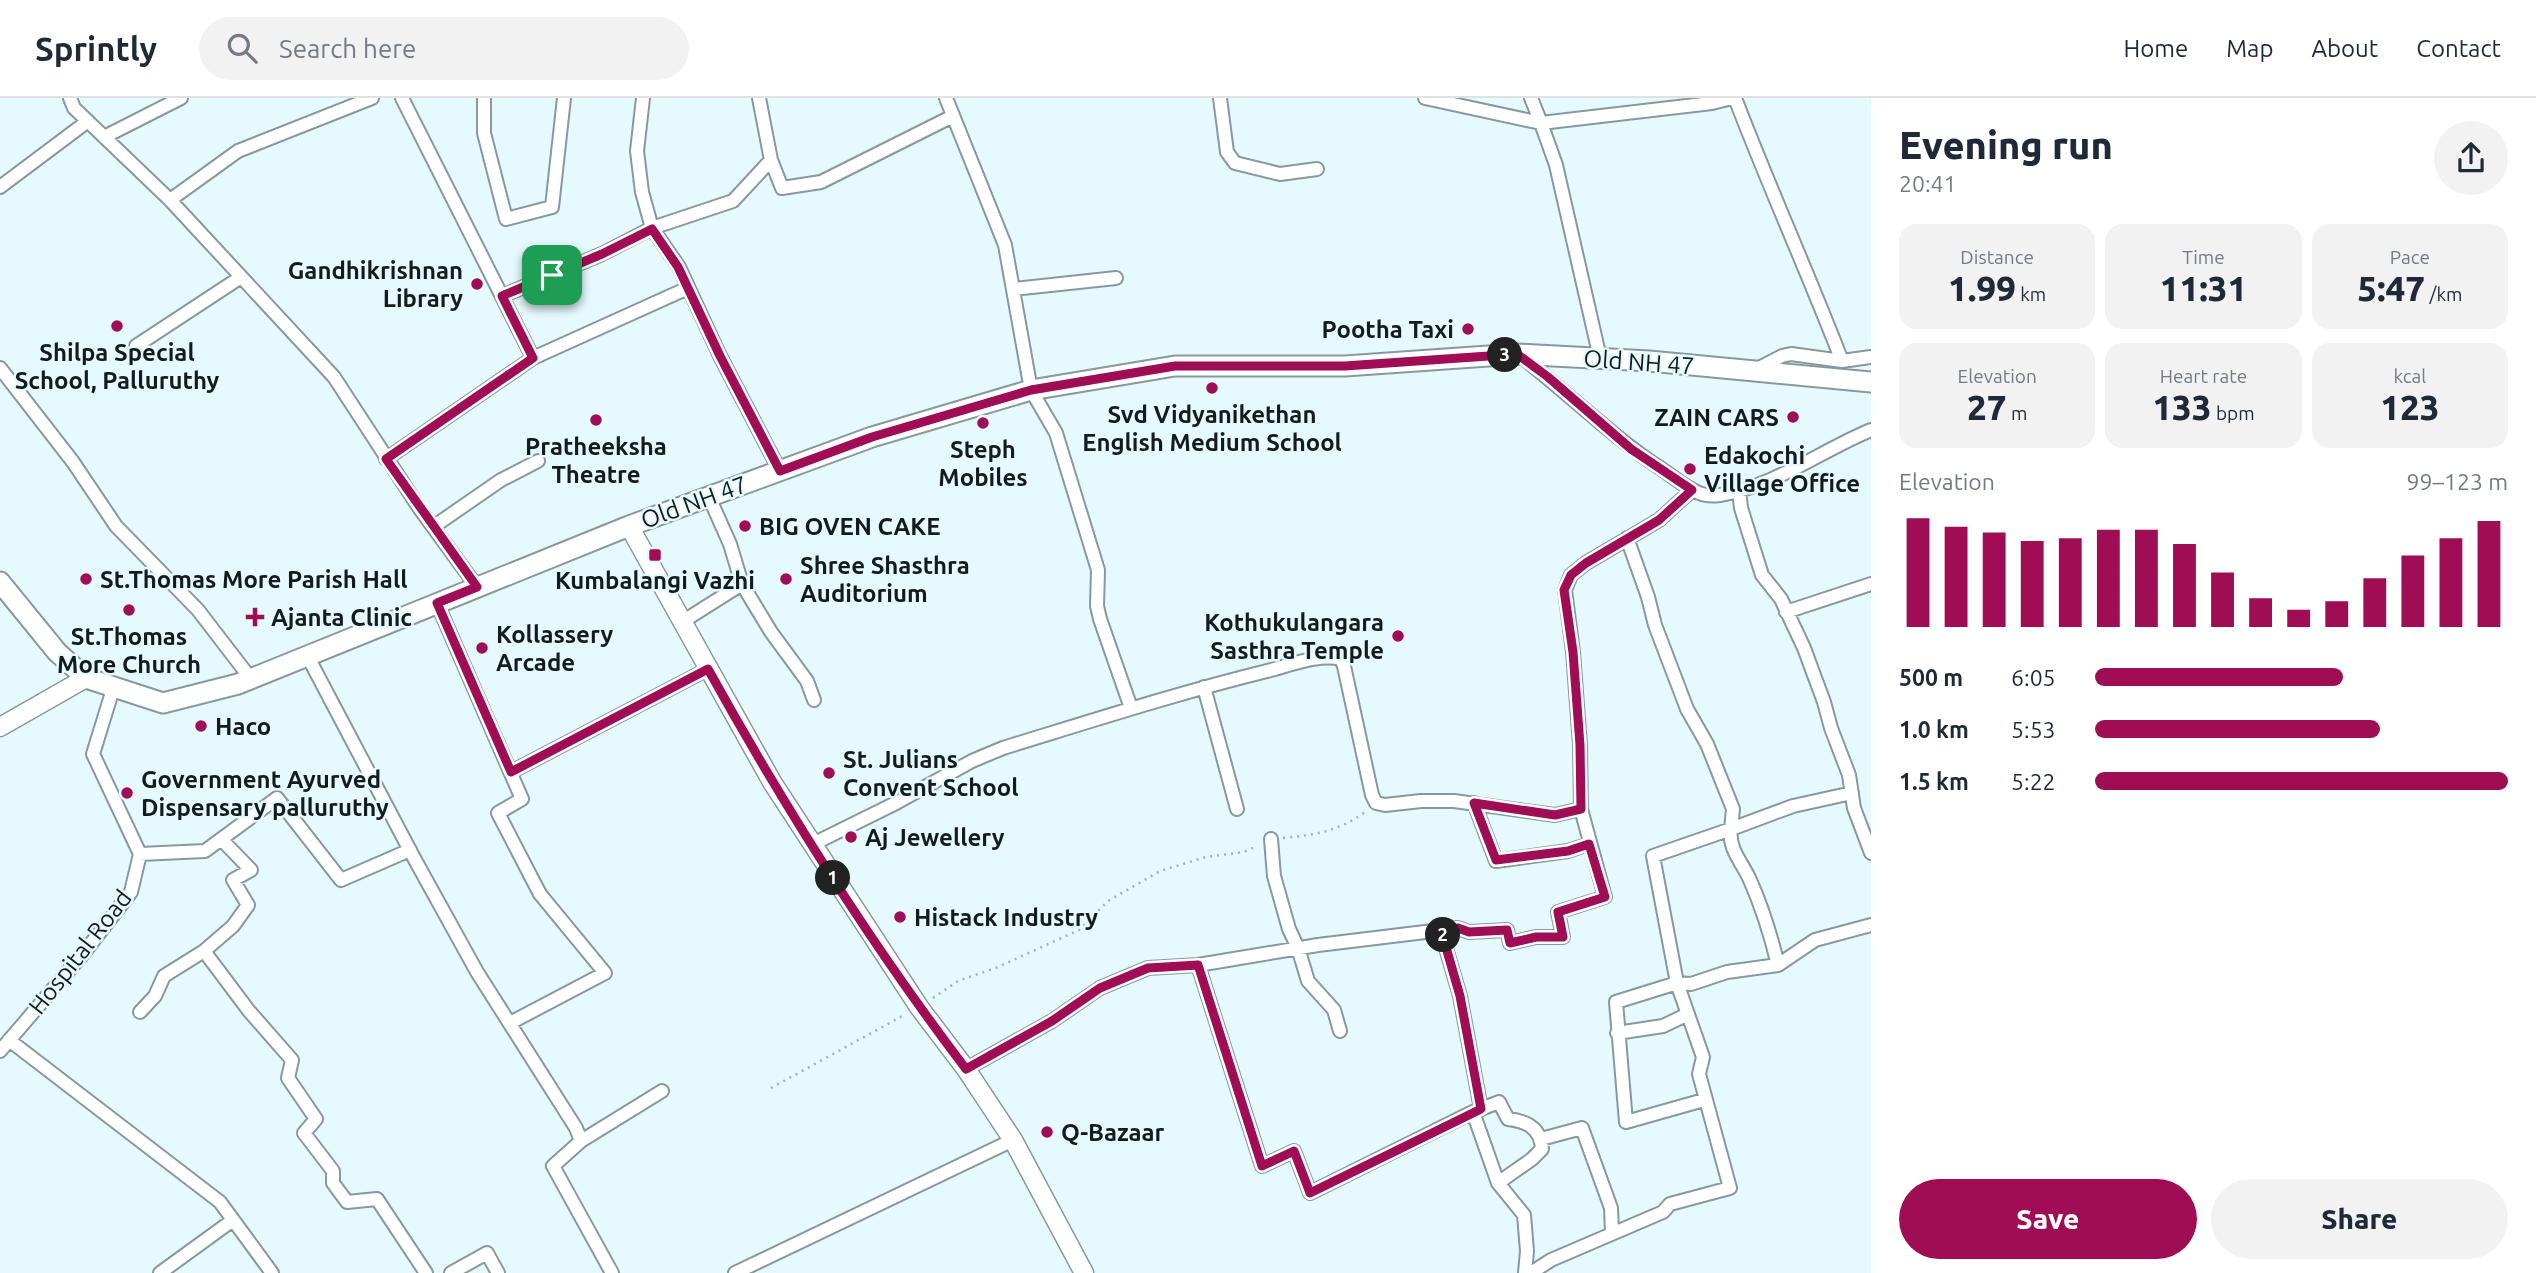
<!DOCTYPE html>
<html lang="en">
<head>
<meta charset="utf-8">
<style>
	body { margin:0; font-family:Ubuntu,sans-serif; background:#f2f2f3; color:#1f2937; height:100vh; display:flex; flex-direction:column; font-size:26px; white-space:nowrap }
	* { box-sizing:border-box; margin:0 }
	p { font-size:23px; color:#747a83 }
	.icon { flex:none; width:38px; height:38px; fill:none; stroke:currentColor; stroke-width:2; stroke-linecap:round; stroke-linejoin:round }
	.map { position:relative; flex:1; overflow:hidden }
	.sheet { display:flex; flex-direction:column; background:#fff; width:665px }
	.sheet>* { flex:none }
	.pin { position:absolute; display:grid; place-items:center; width:60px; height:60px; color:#fff; margin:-30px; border-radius:14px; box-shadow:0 4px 10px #0006 }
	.km { position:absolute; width:35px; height:35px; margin:-18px; border-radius:50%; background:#222; color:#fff; font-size:19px; line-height:35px; text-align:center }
	.round { display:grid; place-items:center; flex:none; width:74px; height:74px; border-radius:37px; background:#f2f2f3 }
	.head { display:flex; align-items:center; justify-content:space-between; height:119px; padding:0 28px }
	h1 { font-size:38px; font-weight:800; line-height:52px }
	.stats { display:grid; grid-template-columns:repeat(3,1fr); gap:10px; height:119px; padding:7px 28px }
	.stats div { display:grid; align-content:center; border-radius:18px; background:#f2f2f3; text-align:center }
	.stats b { font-size:35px; font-weight:800 }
	.stats small { font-size:19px; font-weight:400 }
	.stats p { font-size:19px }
	.chart { height:196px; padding:14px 28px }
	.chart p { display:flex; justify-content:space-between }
	.chart svg { width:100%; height:126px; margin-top:7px; stroke:#9f0d55; stroke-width:6 }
	.action { display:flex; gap:14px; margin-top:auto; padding:14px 28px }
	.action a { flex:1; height:80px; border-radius:42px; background:#9f0d55; color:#fff; font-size:28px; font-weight:800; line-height:80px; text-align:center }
	.action a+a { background:#f2f2f3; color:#1f2937 }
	ul { padding:0 28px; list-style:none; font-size:23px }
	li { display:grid; grid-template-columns:112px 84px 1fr; align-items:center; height:52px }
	li i { height:18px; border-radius:9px; background:#9f0d55 }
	header { display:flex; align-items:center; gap:42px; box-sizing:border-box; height:98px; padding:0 35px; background:#fff; border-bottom:2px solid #e0e1e3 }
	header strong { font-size:33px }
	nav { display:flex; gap:38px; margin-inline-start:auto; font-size:24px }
	.search { width:490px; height:63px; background:#f2f2f3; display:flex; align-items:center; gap:18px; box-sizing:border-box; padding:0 24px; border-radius:38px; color:#747a83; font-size:26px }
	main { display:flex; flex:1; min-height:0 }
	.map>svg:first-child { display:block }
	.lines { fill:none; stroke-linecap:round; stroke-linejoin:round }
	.street-casing { stroke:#87999d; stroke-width:16 }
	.secondary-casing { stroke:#87999d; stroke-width:21 }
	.primary-casing { stroke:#87999d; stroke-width:23 }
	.path { stroke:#a3b2b5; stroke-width:2.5; stroke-dasharray:2 5; stroke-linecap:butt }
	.street { stroke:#fff; stroke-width:12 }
	.secondary { stroke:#fff; stroke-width:18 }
	.primary { stroke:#fff; stroke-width:19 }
	.route-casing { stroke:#fff; stroke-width:14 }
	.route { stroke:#9f0d55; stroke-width:9 }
	.poi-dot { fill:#9f0d55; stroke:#e6fafe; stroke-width:2.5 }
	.labels { text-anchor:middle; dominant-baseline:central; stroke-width:5; stroke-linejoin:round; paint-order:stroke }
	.poi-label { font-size:24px; font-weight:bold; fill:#141b1c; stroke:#e6fafe; text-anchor:start }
	.street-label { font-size:24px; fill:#141b1c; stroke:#e6fafe }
</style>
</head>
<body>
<header>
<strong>Sprintly</strong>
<div class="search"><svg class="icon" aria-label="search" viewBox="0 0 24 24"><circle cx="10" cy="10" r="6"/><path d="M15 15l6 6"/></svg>Search here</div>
<nav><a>Home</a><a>Map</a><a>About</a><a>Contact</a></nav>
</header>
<main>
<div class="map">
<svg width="1871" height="1175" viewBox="0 0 1871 1175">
	<rect width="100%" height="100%" fill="#e6fafe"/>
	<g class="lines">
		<defs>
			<path id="street" d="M70 0 74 10 170 102 334 279 420 411 477 489
				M484 0V35L506 121 552 109 564 0
				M759 0 771 62 733 103 652 130 679 169 720 258 780 373
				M946 0 1005 147 1031 292 1056 335 1098 472 1097 508 1100 521 1131 610
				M1220 0 1227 54 1235 65 1280 76 1317 71
				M1425 0 1541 25
				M1531 0 1541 25
				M1735 0C1769 89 1808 175 1842 263
				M104 39 181 0
				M771 62 782 90 821 84 953 18
				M0 89 88 23
				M170 102 238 53 372 0
				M1013 191 1116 180
				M502 198 602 156 652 130 642 94 637 53 643 0
				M136 248 241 179
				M1518 256C1567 294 1611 338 1663 372 1675 380 1686 390 1699 395 1706 398 1713 398 1720 397 1776 388 1820 353 1871 332
				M533 260 688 190
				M1600 260 1556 67 1541 25 1712 5 1732 0
				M0 270 73 364 116 428 198 512 251 581
				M1757 271 1782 258 1791 256 1842 263 1871 259
				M386 361 533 260 402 0
				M1739 392 1741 410 1762 477 1781 501 1804 550 1824 604 1831 630 1849 677 1854 710 1871 755
				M709 399 730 446 742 486 771 534 807 583 814 602
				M433 429 501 382 538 363
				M437 505 522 701 498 715 540 796 605 875 510 925
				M1786 514 1871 486
				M682 524 742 486
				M308 559 414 760 477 874 576 1030 581 1043 553 1068 612 1175
				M1204 589 1237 711
				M511 674 708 571
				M1474 705 1496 763 1568 753 1589 746
				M221 741 251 772 233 782 248 807 233 828 204 853 249 913 292 962 288 980 316 1021 304 1035 333 1073V1085L347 1104 377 1101 426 1175
				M1271 741 1274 778 1289 831 1298 850 1308 883 1334 912 1340 933
				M813 746 896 705 972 663 1003 650C1091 623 1178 595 1267 573 1288 568 1320 555 1341 561L1344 568 1372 697 1376 705 1385 707 1421 703H1454L1555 717 1581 711 1580 647 1573 554 1565 492 1571 477 1586 465 1659 422 1692 392
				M140 756 205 753 277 700 341 782 410 752
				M1441 833 1460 898 1481 1011 1473 1014 1498 1085 1524 1117 1527 1153 1525 1175
				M1198 867 1262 1068 1294 1053 1310 1095 1473 1014
				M1778 867 1815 842 1871 827
				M140 914 155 898 164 878 204 853
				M1617 935 1663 928 1688 916
				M9 942 220 1104 272 1175
				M0 953 83 856 131 794 140 756 93 656 113 591
				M966 971 1052 923 1100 890 1148 870 1198 867 1318 847 1458 830 1469 834 1507 832 1510 845 1536 839H1563L1558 814 1605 799 1581 711
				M1704 1002 1626 1024 1616 904 1677 885 1691 886 1727 874 1778 867C1771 838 1762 809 1750 782 1742 764 1728 751 1731 731L1793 708 1852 695
				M1481 1011 1499 1004 1508 1021C1526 1023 1541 1030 1542 1051L1532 1061 1498 1085
				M1541 1041 1582 1030 1611 1110 1612 1134
				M581 1043 662 993
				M160 1175 233 1122
				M451 1175 487 1155 498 1175
				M735 1175 1013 1042
				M1531 1175 1551 1162 1663 1114 1670 1106 1730 1090 1699 976 1703 959 1677 885 1653 758 1731 731 1733 711 1707 646 1687 611 1655 527 1648 499 1627 440"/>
			<path id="secondary" d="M629 428 772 684 919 909 966 971 1013 1042 1084 1175
				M0 629 86 580"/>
			<path id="primary" d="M0 484 57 554 86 580 163 605 238 586 629 428 872 339 1031 292 1175 268H1345L1517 256 1649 263 1871 284"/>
		</defs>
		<!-- street casing -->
		<use href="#street" class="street-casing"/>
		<!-- secondary casing -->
		<use href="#secondary" class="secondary-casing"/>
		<!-- primary casing -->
		<use href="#primary" class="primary-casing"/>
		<!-- path -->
		<path class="path" d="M1283 740C1315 737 1339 733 1365 714
			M933 900 958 883 998 869 1079 832 1108 803 1160 773 1206 759 1244 754 1257 748
			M771 990 906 916"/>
		<!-- street -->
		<use href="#street" class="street"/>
		<!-- secondary -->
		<use href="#secondary" class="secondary"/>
		<!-- primary -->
		<use href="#primary" class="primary"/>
	</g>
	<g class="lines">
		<defs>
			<path id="route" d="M652 131 678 169 720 258 780 373 872 339 1031 292 1175 268H1345L1517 256 1548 279 1631 351 1692 392 1659 422 1586 465 1571 477 1564 492 1573 554 1580 647 1581 711 1555 717 1474 705 1496 762 1568 753 1589 746 1605 799 1558 814 1563 839H1536L1510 845 1507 832 1469 834 1458 830 1441 832 1460 898 1481 1011 1310 1095 1294 1053 1262 1068 1198 867 1148 870 1100 890 1052 923 966 971C870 845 785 710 708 571L511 674 437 505 477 489 386 361 533 260 502 198 602 156Z"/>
		</defs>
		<!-- route casing -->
		<use href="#route" class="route-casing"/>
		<!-- route -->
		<use href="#route" class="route"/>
	</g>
	<!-- markers -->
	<g class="poi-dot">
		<circle cx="477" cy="186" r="7"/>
		<circle cx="117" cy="228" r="7"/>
		<circle cx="1468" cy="231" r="7"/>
		<circle cx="1212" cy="290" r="7"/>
		<circle cx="1793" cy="319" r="7"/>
		<circle cx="596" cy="322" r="7"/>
		<circle cx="983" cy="325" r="7"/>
		<circle cx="1690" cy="371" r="7"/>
		<circle cx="745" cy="428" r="7"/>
		<rect x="648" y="450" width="14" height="14" rx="3.5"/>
		<circle cx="86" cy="481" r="7"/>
		<circle cx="786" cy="481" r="7"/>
		<circle cx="129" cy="512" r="7"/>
		<path d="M251.5 508.5h7v7h7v7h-7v7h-7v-7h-7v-7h7z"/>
		<circle cx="1398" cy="538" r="7"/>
		<circle cx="482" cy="550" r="7"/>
		<circle cx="201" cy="628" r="7"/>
		<circle cx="829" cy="675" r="7"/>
		<circle cx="127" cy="695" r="7"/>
		<circle cx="851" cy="739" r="7"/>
		<circle cx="900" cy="819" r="7"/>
		<circle cx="1047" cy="1034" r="7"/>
	</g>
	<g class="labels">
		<!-- poi labels -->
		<g class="poi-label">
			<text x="463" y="172" text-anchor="end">Gandhikrishnan<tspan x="463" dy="28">Library</tspan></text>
			<text x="1454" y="231" text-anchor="end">Pootha Taxi</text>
			<text x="117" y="254" text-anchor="middle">Shilpa Special<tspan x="117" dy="28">School, Palluruthy</tspan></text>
			<text x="1212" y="316" text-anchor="middle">Svd Vidyanikethan<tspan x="1212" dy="28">English Medium School</tspan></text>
			<text x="1779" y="319" text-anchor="end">ZAIN CARS</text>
			<text x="596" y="348" text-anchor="middle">Pratheeksha<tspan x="596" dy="28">Theatre</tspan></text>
			<text x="983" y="351" text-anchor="middle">Steph<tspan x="983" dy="28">Mobiles</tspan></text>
			<text x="1704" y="357">Edakochi<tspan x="1704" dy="28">Village Office</tspan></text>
			<text x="759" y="428">BIG OVEN CAKE</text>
			<text x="800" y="467">Shree Shasthra<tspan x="800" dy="28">Auditorium</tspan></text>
			<text x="100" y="481">St.Thomas More Parish Hall</text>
			<text x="655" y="482" text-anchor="middle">Kumbalangi Vazhi</text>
			<text x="271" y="519">Ajanta Clinic</text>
			<text x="1384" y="524" text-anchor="end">Kothukulangara<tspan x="1384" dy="28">Sasthra Temple</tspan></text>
			<text x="496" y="536">Kollassery<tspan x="496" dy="28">Arcade</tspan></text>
			<text x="129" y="538" text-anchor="middle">St.Thomas<tspan x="129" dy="28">More Church</tspan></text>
			<text x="215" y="628">Haco</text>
			<text x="843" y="661">St. Julians<tspan x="843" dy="28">Convent School</tspan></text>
			<text x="141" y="681">Government Ayurved<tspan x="141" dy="28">Dispensary palluruthy</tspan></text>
			<text x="865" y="739">Aj Jewellery</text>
			<text x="914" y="819">Histack Industry</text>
			<text x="1061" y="1034">Q-Bazaar</text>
		</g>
		<!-- street labels -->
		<g class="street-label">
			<text transform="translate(1639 264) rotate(4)">Old NH 47</text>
			<text transform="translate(694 404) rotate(-20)">Old NH 47</text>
			<text transform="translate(80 854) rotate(-52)">Hospital Road</text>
		</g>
	</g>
</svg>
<div class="pin" style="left:552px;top:177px;background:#1e9e55"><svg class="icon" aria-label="arrive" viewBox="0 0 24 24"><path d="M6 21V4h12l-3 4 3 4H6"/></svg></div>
<b class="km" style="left:833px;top:780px">1</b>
<b class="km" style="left:1443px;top:837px">2</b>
<b class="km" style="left:1505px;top:257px">3</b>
</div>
<section class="sheet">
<div class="head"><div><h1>Evening run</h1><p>20:41</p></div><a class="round"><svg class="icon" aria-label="share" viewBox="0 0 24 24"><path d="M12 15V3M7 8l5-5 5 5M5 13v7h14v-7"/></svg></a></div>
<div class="stats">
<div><p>Distance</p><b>1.99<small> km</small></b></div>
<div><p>Time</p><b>11:31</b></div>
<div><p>Pace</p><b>5:47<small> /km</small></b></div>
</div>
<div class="stats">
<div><p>Elevation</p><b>27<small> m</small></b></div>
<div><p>Heart rate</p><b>133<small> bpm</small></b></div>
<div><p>kcal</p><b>123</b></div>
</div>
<div class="chart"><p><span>Elevation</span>99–123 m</p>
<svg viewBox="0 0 160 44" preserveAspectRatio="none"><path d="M5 44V6M15 44V9M25 44V11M35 44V14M45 44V13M55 44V10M65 44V10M75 44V15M85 44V25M95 44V34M105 44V38M115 44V35M125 44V27M135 44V19M145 44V13M155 44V7"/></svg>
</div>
<ul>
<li><b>500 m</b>6:05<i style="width:60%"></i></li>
<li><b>1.0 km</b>5:53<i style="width:69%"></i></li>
<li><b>1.5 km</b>5:22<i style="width:100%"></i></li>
</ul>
<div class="action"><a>Save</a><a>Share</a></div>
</section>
</main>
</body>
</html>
